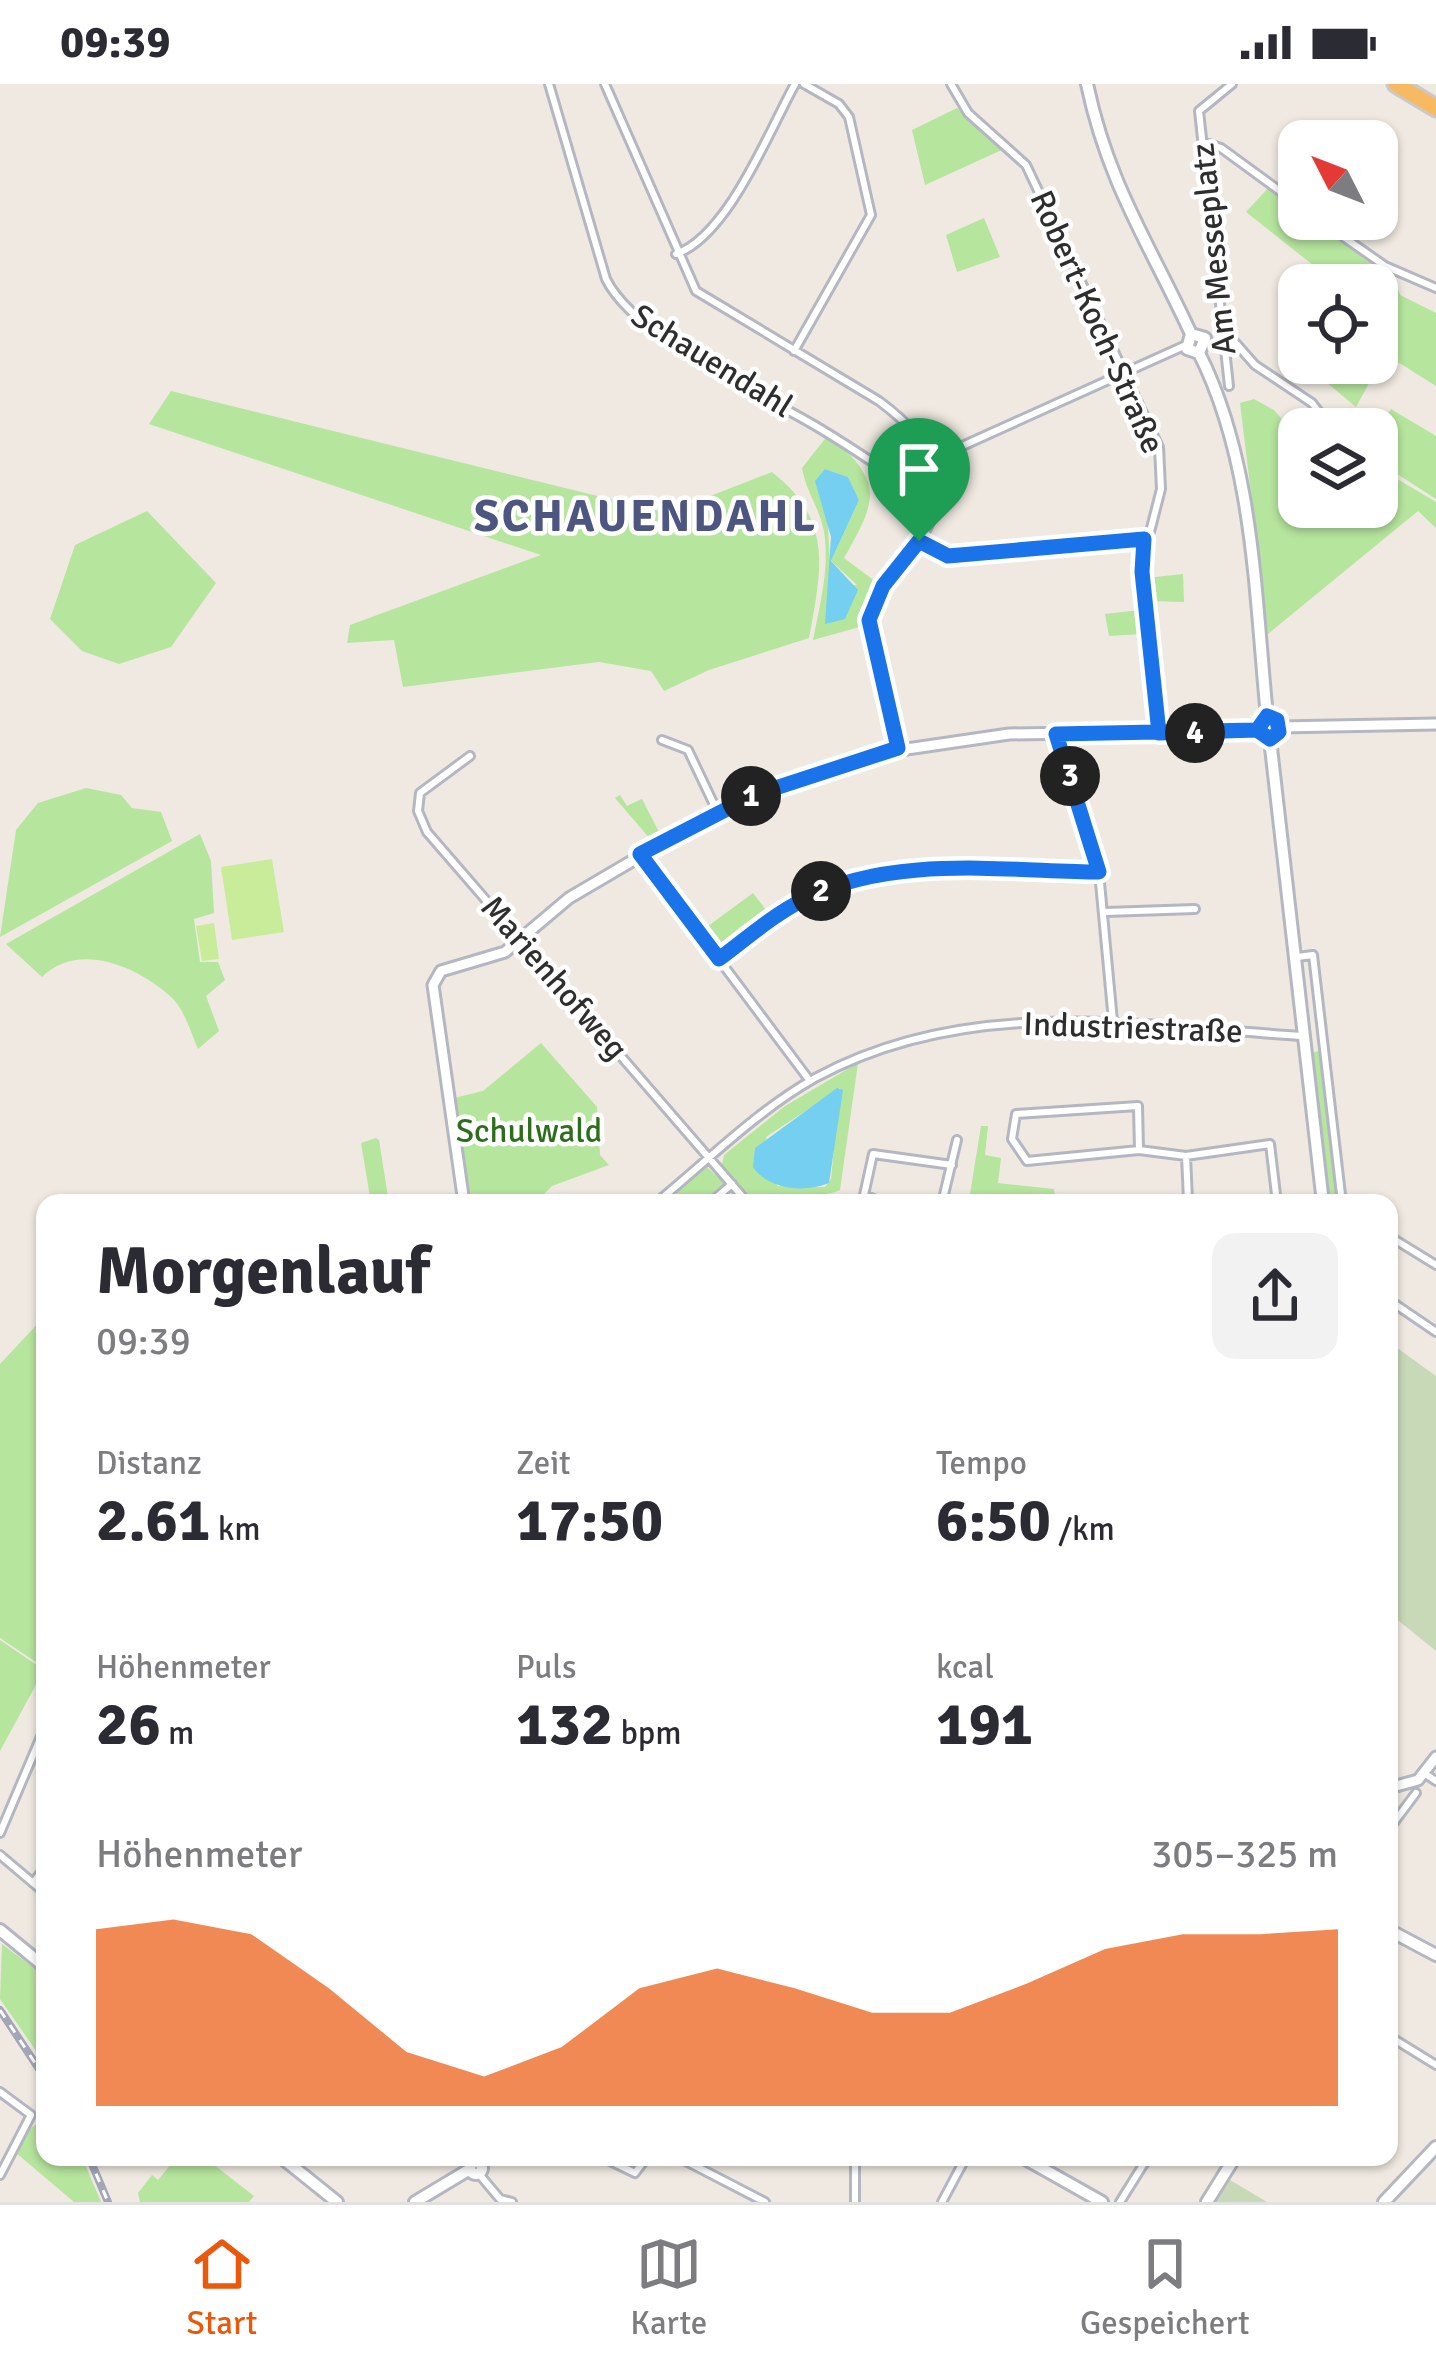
<!DOCTYPE html>
<html lang="de">
<head>
<meta charset="utf-8">
<style>
	body { margin:0; font-family:Signika,sans-serif; background:#f2f2f3; color:#2b2b33; height:100vh; display:flex; flex-direction:column; font-size:45px; white-space:nowrap }
	* { box-sizing:border-box; margin:0 }
	p { font-size:39px; color:#7c7c81 }
	.icon { flex:none; width:66px; height:66px; fill:none; stroke:currentColor; stroke-width:2; stroke-linecap:round; stroke-linejoin:round }
	.map { position:relative; flex:1; overflow:hidden }
	.drawer { position:absolute; left:36px; top:1110px; width:1362px; height:972px; display:flex; flex-direction:column; background:#fff; border-radius:24px; box-shadow:0 3px 9px #0004 }
	.drawer>* { flex:none }
	.needle { width:78px; rotate:312deg }
	.controls { position:absolute; left:1278px; top:36px; display:grid; gap:24px }
	.controls a { display:grid; place-items:center; width:120px; height:120px; border-radius:24px; background:#fff; box-shadow:0 3px 9px #0004; font-size:60px }
	.pin { position:absolute; display:grid; place-items:center; width:102px; height:102px; color:#fff; margin:-123px -51px; border-radius:50% 50% 50% 0; rotate:-45deg; box-shadow:0 0 12px #0007 }
	.pin .icon { rotate:45deg }
	.km { position:absolute; width:60px; height:60px; margin:-30px; border-radius:50%; background:#222; color:#fff; font-size:33px; line-height:60px; text-align:center }
	.round { display:grid; place-items:center; flex:none; width:126px; height:126px; border-radius:24px; background:#f2f2f3 }
	.overview { display:flex; align-items:center; justify-content:space-between; height:204px; padding:0 60px }
	h1 { font-size:66px; font-weight:800; line-height:90px }
	.stats { display:grid; grid-template-columns:repeat(3,1fr); gap:18px; height:204px; padding:12px 60px }
	.stats div { display:grid; align-content:center }
	.stats b { font-size:60px; font-weight:800 }
	.stats small { font-size:33px; font-weight:400 }
	.stats p { font-size:33px }
	.chart { height:336px; padding:24px 60px }
	.chart p { display:flex; justify-content:space-between }
	.chart svg { width:100%; height:216px; margin-top:12px; fill:#ea580c; opacity:.7 }
	.status { display:flex; justify-content:space-between; align-items:center; height:84px; padding:0 60px; background:#fff; direction:ltr }
	.status svg { height:33px; fill:currentColor }
	.menu { display:flex; justify-content:space-around; align-items:center; height:168px; border-top:3px solid #e1e1e2; background:#fff; font-size:33px; color:#7c7c81 }
	.menu a { display:grid; justify-items:center; gap:6px }
	.menu .current { color:#ea580c }
	.map>svg:first-child { display:block }
	.green { fill:#b6e59e; fill-rule:evenodd }
	.cemetery { fill:#c8d9b8 }
	.pitch { fill:#c9ec9a }
	.water { fill:#75cff0 }
	.lines { fill:none; stroke-linecap:round; stroke-linejoin:round }
	.minor-casing { stroke:#b4b7c1; stroke-width:12 }
	.tertiary-casing { stroke:#b4b7c1; stroke-width:15 }
	.secondary-casing { stroke:#b4b7c1; stroke-width:16 }
	.trunk-casing { stroke:#c9c9c9; stroke-width:21 }
	.minor { stroke:#fff; stroke-width:6 }
	.tertiary { stroke:#fff; stroke-width:9 }
	.secondary { stroke:#fff; stroke-width:10 }
	.trunk { stroke:#f8ba60; stroke-width:15 }
	.rail-casing { stroke:#a3a6b8; stroke-width:8 }
	.rail { stroke:#fff; stroke-width:3; stroke-dasharray:9; stroke-linecap:butt }
	.route-casing { stroke:#fff; stroke-width:24 }
	.route { stroke:#1a73e8; stroke-width:15 }
	.labels { text-anchor:middle; dominant-baseline:central; stroke-width:9; stroke-linejoin:round; paint-order:stroke }
	.street-label { font-size:33px; fill:#2e2e2e; stroke:#fff }
	.park-label { font-size:33px; fill:#2c6e1b; stroke:#fff }
	.district-label { font-size:45px; font-weight:bold; letter-spacing:3px; fill:#4d5680; stroke:#fff }
</style>
</head>
<body>
<div class="status"><b>09:39</b><svg viewBox="0 0 49 12"><path d="M0 12V9h3v3zM5 12V6h3v6zM10 12V3h3v9zM15 12V0h3v12zM26 1h20v11H26zM47 4h2v5h-2z"/></svg></div>
<div class="map">
<svg width="1436" height="2118" viewBox="0 0 1436 2118">
	<rect width="100%" height="100%" fill="#efe9e1"/>
	<!-- green -->
	<path class="green" d="M957 24 1006 64 925 101 912 46Z
		M1269 103 1299 125V135H1312L1396 199 1400 211 1436 229V302L1385 270 1356 323 1303 279H1377V201H1315L1304 193 1313 181 1246 128Z
		M984 134 1000 173 957 188 946 151Z
		M171 307 667 429 772 388C833 436 822 484 809 554L709 586 664 607 651 587 599 578 403 603 394 556 347 559 350 541 541 471 149 340Z
		M1254 315 1274 326 1293 348 1299 346V423H1377V383L1436 418V444L1418 427 1268 550 1240 319Z
		M1391 325 1436 352V415L1377 377V346Z
		M828 351C884 397 878 415 844 474L876 498 864 522 863 542 813 556C820 520 832 475 822 439 816 419 806 406 802 384ZM825 385 848 393 859 416 831 477 857 501H831Z
		M147 427 216 499 171 563 119 580 82 567 50 535 75 461Z
		M1183 490 1184 518 1150 517 1146 494Z
		M1140 526 1142 550 1109 552 1105 530Z
		M86 704 121 711 132 724 161 728 172 757 0 853 16 746 38 719Z
		M620 711 627 722 642 715 660 750 651 756 615 714Z
		M200 750 211 777 214 829 194 835 200 878H218L225 896 206 912 219 947 198 965C191 949 184 924 171 913 137 882 78 857 42 893L6 860Z
		M753 809 770 831 726 865 718 864 704 845Z
		M541 959 597 1023 600 1071 609 1081 552 1102 535 1119H468L454 1014 483 1007Z
		M1320 967 1324 972 1339 1119H1329L1309 969Z
		M858 979 840 1106C833 1111 766 1119 755 1119L722 1081 724 1071 785 1022ZM840 1004 831 1095 825 1103 777 1102 766 1053Z
		M981 1042H988L985 1071 1001 1074 998 1099 1054 1105 1056 1119 970 1110Z
		M376 1054 379 1056 389 1119H371L361 1059Z
		M707 1083 726 1101 708 1119H662Z
		M45 1232V1584L0 1554V1280Z
		M0 1556 44 1586 0 1667Z
		M2 1860 45 1892 41 1974 0 1915Z
		M45 2034V2073H82L101 2118H74L15 2068 27 2047Z
		M177 2073H204L254 2112 249 2118H140L138 2109 152 2091 158 2096Z"/>
	<!-- cemetery -->
	<path class="cemetery" d="M1389 1258 1436 1292V1567L1389 1529Z
		M1230 2096 1267 2118H1216Z"/>
	<!-- pitch -->
	<path class="pitch" d="M272 775 284 848 232 856 221 783Z
		M214 839 219 875 202 877 196 842Z"/>
	<!-- water -->
	<path class="water" d="M825 385 848 393 859 416 831 477 858 506 845 535 825 540 831 453 815 397Z
		M837 1004 843 1006 829 1099C805 1109 769 1106 753 1083L755 1064Z"/>
	<g class="lines">
		<defs>
			<path id="minor" d="M549 0 606 195C635 254 761 309 819 344 859 368 898 395 936 422
				M605 0 696 207 879 317C937 360 962 405 911 468 896 487 876 504 871 529 864 562 890 629 897 664
				M951 0 968 29 1026 81 1159 363 1161 405 1142 479 1158 646
				M1203 58 1221 64 1299 121
				M1318 135 1385 182 1436 204
				M676 170C728 152 769 47 795 0
				M1225 247 1255 281 1312 319 1332 345
				M794 267 871 131 849 33 839 20 804 0
				M1229 302 1199 27 1232 0
				M938 373 1186 261
				M920 457 948 473 1144 455
				M1056 650 1099 788 1113 937
				M662 656 688 666 717 727
				M470 672 420 709 418 727 427 748 748 1119
				M640 770 810 997
				M1106 828 1195 825
				M1297 873 1313 871 1342 1119
				M719 875C746 855 773 831 803 816 890 770 1004 787 1099 788
				M1139 1066 1138 1022 1016 1030 1012 1055 1027 1077 1139 1066 1186 1072 1270 1060 1277 1119
				M1186 1072 1188 1116
				M656 1119C706 1078 758 1026 815 994 967 911 1137 941 1301 952
				M710 1119 732 1100
				M884 1119 864 1111 873 1070 952 1081
				M942 1119 957 1056
				M1144 1119H1197
				M1389 1152 1436 1181
				M1389 1216 1436 1248
				M1424 1689 1436 1697
				M1389 1745 1416 1709
				M0 1749 45 1643
				M0 1771 45 1809
				M33 1799 45 1783
				M1389 1952 1436 1981
				M0 2008 31 2031 0 2091
				M469 2073 473 2079
				M602 2073 635 2089 647 2073
				M678 2073 765 2118
				M479 2090 500 2115 512 2118
				M855 2118V2073
				M942 2118 966 2073
				M1120 2118 1148 2073"/>
			<path id="tertiary" d="M1280 643 1436 640
				M464 1119 433 901 441 887 505 868 569 814 717 727 866 671 1009 650 1257 646
				M1389 1704 1418 1696 1436 1673"/>
			<path id="secondary" d="M1087 0C1108 100 1150 161 1191 250L1187 265 1199 269C1254 378 1255 512 1267 632
				M1191 250 1205 254 1199 269
				M1267 632 1280 643 1270 655
				M1267 632 1257 644 1270 655
				M1270 655 1323 1119
				M1389 1705V1735
				M0 1846 45 1883
				M1389 1846 1436 1871
				M281 2073 337 2118
				M1022 2073 1102 2118
				M470 2084a6 6 0 1 1 12 0a6 6 0 1 1-12 0Z
				M415 2118 470 2085
				M1207 2118 1235 2073
				M1384 2118 1436 2063"/>
			<path id="trunk" d="M1396 0 1436 24"/>
		</defs>
		<!-- minor casing -->
		<use href="#minor" class="minor-casing"/>
		<!-- tertiary casing -->
		<use href="#tertiary" class="tertiary-casing"/>
		<!-- secondary casing -->
		<use href="#secondary" class="secondary-casing"/>
		<!-- trunk casing -->
		<use href="#trunk" class="trunk-casing"/>
		<!-- minor -->
		<use href="#minor" class="minor"/>
		<!-- tertiary -->
		<use href="#tertiary" class="tertiary"/>
		<!-- secondary -->
		<use href="#secondary" class="secondary"/>
		<!-- trunk -->
		<use href="#trunk" class="trunk"/>
		<defs>
			<path id="rail" d="M0 1926 45 1994
				M89 2073 108 2118"/>
		</defs>
		<!-- rail casing -->
		<use href="#rail" class="rail-casing"/>
		<!-- rail -->
		<use href="#rail" class="rail"/>
	</g>
	<g class="lines">
		<defs>
			<path id="route" d="M919 457 883 502 869 536 898 664 754 711 640 770 719 875C746 855 773 831 803 816 889 770 1005 787 1099 788L1056 650 1257 646 1270 655 1279 648 1277 636 1267 632 1257 646 1159 649 1142 488 1144 455 948 472 919 457"/>
		</defs>
		<!-- route casing -->
		<use href="#route" class="route-casing"/>
		<!-- route -->
		<use href="#route" class="route"/>
	</g>
	<g class="labels">
		<!-- street labels -->
		<g class="street-label">
			<text transform="translate(1214 165) rotate(-96)">Am Messeplatz</text>
			<text transform="translate(1097 238) rotate(66)">Robert-Koch-Straße</text>
			<text transform="translate(712 277) rotate(32)">Schauendahl</text>
			<text transform="translate(554 894) rotate(49)">Marienhofweg</text>
			<text transform="translate(1133 944) rotate(2)">Industriestraße</text>
		</g>
		<!-- park labels -->
		<g class="park-label">
			<text x="529" y="1047">Schulwald</text>
		</g>
		<!-- district labels -->
		<g class="district-label">
			<text x="646" y="432">SCHAUENDAHL</text>
		</g>
	</g>
</svg>
<div class="controls">
<a><svg class="needle" viewBox="-14 -14 28 28"><path d="M0-13l5 13h-10z" fill="#e53935"/><path d="M0 13l5-13h-10z" fill="#7c7c81"/></svg></a>
<a><svg class="icon" aria-label="locate" viewBox="0 0 24 24"><circle cx="12" cy="12" r="6"/><path d="M12 2v4M12 18v4M2 12h4M18 12h4"/></svg></a>
<a><svg class="icon" aria-label="layers" viewBox="0 0 24 24"><path d="M12 4l9 5-9 5-9-5zM3 14l9 5 9-5"/></svg></a>
</div>
<div class="pin" style="left:919px;top:457px;background:#1e9e55"><svg class="icon" aria-label="arrive" viewBox="0 0 24 24"><path d="M6 21V4h12l-3 4 3 4H6"/></svg></div>
<b class="km" style="left:751px;top:712px">1</b>
<b class="km" style="left:821px;top:807px">2</b>
<b class="km" style="left:1070px;top:692px">3</b>
<b class="km" style="left:1195px;top:649px">4</b>
<section class="drawer">
<div class="overview"><div><h1>Morgenlauf</h1><p>09:39</p></div><a class="round"><svg class="icon" aria-label="share" viewBox="0 0 24 24"><path d="M12 15V3M7 8l5-5 5 5M5 13v7h14v-7"/></svg></a></div>
<div class="stats">
<div><p>Distanz</p><b>2.61<small> km</small></b></div>
<div><p>Zeit</p><b>17:50</b></div>
<div><p>Tempo</p><b>6:50<small> /km</small></b></div>
</div>
<div class="stats">
<div><p>Höhenmeter</p><b>26<small> m</small></b></div>
<div><p>Puls</p><b>132<small> bpm</small></b></div>
<div><p>kcal</p><b>191</b></div>
</div>
<div class="chart"><p><span>Höhenmeter</span>305–325 m</p>
<svg viewBox="0 0 160 44" preserveAspectRatio="none"><path d="M0 44V8L10 6L20 9L30 20L40 33L50 38L60 32L70 20L80 16L90 20L100 25L110 25L120 19L130 12L140 9L150 9L160 8V44z"/></svg>
</div>
</section>
</div>
<nav class="menu">
<a class="current"><svg class="icon" aria-label="home" viewBox="0 0 24 24"><path d="M3 11l9-7 9 7M6 9v11h12V9"/></svg>Start</a>
<a><svg class="icon" aria-label="map" viewBox="0 0 24 24"><path d="M3 6l6-2 6 2 6-2v14l-6 2-6-2-6 2zM9 4v14M15 6v14"/></svg>Karte</a>
<a><svg class="icon" aria-label="saved" viewBox="0 0 24 24"><path d="M7 4h10v16l-5-4-5 4z"/></svg>Gespeichert</a>
</nav>
</body>
</html>
